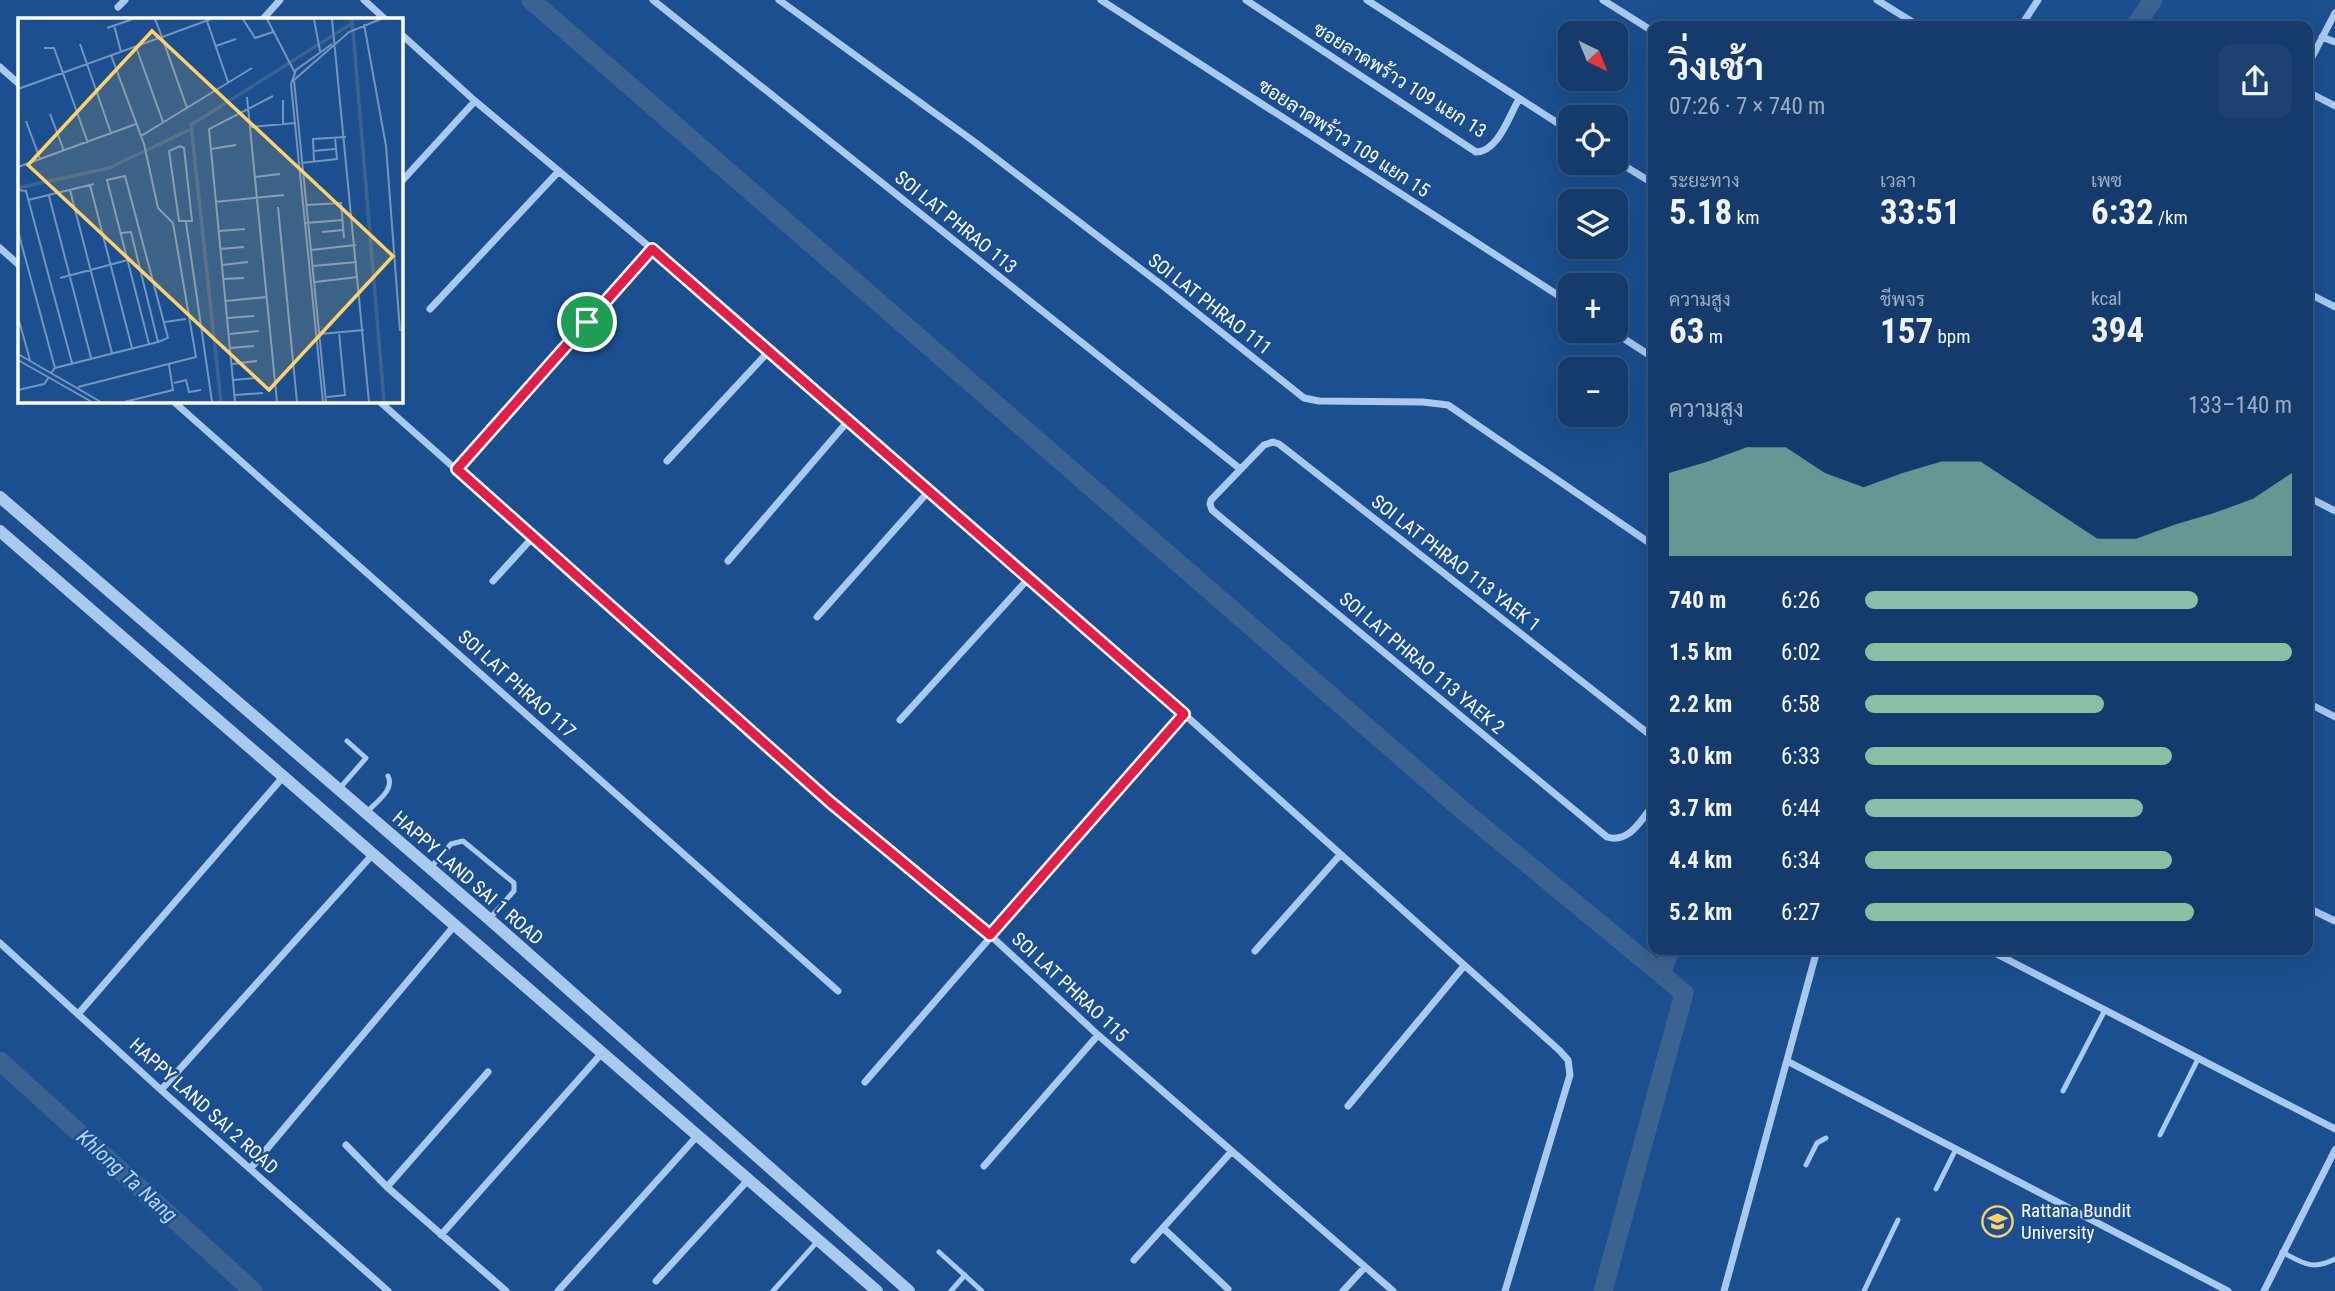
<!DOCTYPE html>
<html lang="th">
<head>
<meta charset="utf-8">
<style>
	body { margin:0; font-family:"Roboto Condensed",Sarabun,sans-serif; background:#1d4271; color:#f1f3f6; height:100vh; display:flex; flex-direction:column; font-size:26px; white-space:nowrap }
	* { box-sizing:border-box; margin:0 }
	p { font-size:23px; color:#9dadc1 }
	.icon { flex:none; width:38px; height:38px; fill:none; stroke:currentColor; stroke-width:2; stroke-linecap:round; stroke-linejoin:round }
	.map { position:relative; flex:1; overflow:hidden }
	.details { position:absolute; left:1648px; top:21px; width:665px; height:934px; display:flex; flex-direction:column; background:#143b6b; border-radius:14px; box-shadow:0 7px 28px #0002,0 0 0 2px #33557e }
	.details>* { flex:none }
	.needle { width:46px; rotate:137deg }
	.tools { position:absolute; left:1558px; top:21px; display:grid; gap:14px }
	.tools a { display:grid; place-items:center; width:70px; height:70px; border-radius:14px; background:#143b6b; box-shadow:0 7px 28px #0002,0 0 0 2px #33557e; font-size:35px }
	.pin { position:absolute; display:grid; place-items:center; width:60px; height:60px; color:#fff; margin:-30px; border:4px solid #fff; border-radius:50%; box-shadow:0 2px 7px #0007 }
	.round { display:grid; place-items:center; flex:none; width:74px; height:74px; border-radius:14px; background:#1d4271 }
	.overview { display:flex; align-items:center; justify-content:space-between; height:119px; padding:0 21px }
	h1 { font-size:38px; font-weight:700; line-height:52px }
	.stats { display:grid; grid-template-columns:repeat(3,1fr); gap:10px; height:119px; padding:7px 21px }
	.stats div { display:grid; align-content:center }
	.stats b { font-size:35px; font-weight:700 }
	.stats small { font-size:19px; font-weight:400 }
	.stats p { font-size:19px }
	.chart { height:196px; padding:14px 21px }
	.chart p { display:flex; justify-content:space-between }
	.chart svg { width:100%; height:126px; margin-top:7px; fill:#8abfa5; opacity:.7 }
	ul { padding:0 21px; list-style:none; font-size:23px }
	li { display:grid; grid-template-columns:112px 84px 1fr; align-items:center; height:52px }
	li i { height:18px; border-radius:9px; background:#8abfa5 }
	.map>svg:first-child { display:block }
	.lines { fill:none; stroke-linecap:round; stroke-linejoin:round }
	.canal { stroke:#3c6290; stroke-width:19 }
	.service { stroke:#a9c9ee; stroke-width:5 }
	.minor { stroke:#a9c9ee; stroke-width:7 }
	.tertiary { stroke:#a9c9ee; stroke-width:12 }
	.route-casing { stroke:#fff; stroke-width:14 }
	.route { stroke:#e11d48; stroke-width:9 }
	.labels { text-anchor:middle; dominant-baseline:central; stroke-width:5; stroke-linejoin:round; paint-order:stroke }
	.street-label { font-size:19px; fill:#fff; stroke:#1b4f8f }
	.poi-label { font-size:19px; fill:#fff; stroke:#1b4f8f; text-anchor:start }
	.water-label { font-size:21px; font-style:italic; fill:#b5d3f5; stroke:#1b4f8f }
	.inset-river { fill:none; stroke:#3c6290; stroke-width:3.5 }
	.inset-road { fill:none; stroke:#7695bc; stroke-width:2 }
	.view { fill:#ffd166; fill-opacity:0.15; stroke:#ffd166; stroke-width:3.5 }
	.inset-edge { fill:none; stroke:#fff; stroke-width:3.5 }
</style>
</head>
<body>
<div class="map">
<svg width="2335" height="1291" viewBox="0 0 2335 1291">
	<rect width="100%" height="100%" fill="#1b4f8f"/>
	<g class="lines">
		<!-- canal -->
		<path class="canal" d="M531 0 1461 809 1684 993 1603 1291
			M2135 26 2153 0
			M1662 973 1670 950
			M0 1061 253 1291"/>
		<!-- service -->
		<path class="service" d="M340 788 366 758 347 741
			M367 812C376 802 395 790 388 776
			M431 867 451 844 463 841 514 883V891L490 918
			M2063 1091 2105 1010
			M2160 1135 2198 1059
			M1806 1165 1817 1143 1826 1138
			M1936 1189 1956 1149
			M939 1252 982 1291
			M2282 1252C2303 1263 2312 1271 2335 1259
			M773 1291 817 1242
			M951 1291 965 1275
			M1864 1291 1898 1220"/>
		<!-- minor -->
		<path class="minor" d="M364 0 385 19
			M653 0 1239 468
			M779 0 976 143 1163 286 1304 398 1319 401 1423 402 1448 405 1654 546
			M1101 0 1570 303
			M1246 0 1476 152C1498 152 1509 116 1519 99
			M1367 0 1570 131
			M1603 0 1654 32
			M1877 0 1919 26
			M118 7 125 0
			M263 19 280 0
			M2021 26 2038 0
			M401 34 475 101 652 249 1184 714 1559 1050 1568 1060 1570 1075 1505 1291
			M2322 37 2335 42
			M2308 65 2335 13
			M0 67 19 84
			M2308 92 2335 106
			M1615 160 1654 184
			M401 182 475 101
			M0 248 19 265
			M2308 293 2335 307
			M430 309 559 171
			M1612 331 1654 358
			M173 401 838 991
			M379 401 830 802 990 935 1098 1035 1393 1291
			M667 461 769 351
			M456 469 652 249
			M2308 497 2335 511
			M728 561 848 421
			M493 581 533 537
			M817 617 928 492
			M2308 703 2335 717
			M900 720 1028 579
			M1654 738 1279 444 1273 442 1264 445 1211 500 1210 504 1212 510 1607 837C1629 844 1641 820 1654 804
			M2308 908 2335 921
			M0 943 161 1090 388 1291
			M1989 950 2335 1129
			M1255 951 1340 855
			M79 1013 283 777
			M1787 1061 2228 1291
			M865 1082 1184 714
			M161 1090 373 854
			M1348 1106 1464 966
			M346 1145 387 1187 506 1291
			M984 1166 1098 1035
			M250 1169 455 925
			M387 1187 488 1072
			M1163 1228 1228 1289
			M441 1235 602 1053
			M1134 1260 1232 1151
			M656 1281 749 1179
			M558 1291 698 1135
			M1343 1291 1365 1267
			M1724 1291 1817 950
			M2264 1291 2335 1150"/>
		<!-- tertiary -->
		<path class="tertiary" d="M0 497 489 919 909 1291
			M0 531 877 1291"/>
	</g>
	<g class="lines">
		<defs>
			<path id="route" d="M652 249 1184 714 990 935 830 802 457 469Z"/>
		</defs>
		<!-- route casing -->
		<use href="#route" class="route-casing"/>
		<!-- route -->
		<use href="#route" class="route"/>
	</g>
	<!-- icons -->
	<defs>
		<symbol id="university-ring" viewBox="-11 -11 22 22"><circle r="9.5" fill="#1b4f8f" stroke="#ffd166" stroke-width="1.5"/><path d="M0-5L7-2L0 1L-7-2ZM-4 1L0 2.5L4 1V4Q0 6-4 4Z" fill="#ffd166"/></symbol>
	</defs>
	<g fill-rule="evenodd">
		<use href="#university-ring" x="1980" y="1204" width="35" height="35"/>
	</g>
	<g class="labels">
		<!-- street labels -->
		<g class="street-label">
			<text transform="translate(1400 80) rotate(32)">ซอยลาดพร้าว 109 แยก 13</text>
			<text transform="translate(1344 138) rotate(33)">ซอยลาดพร้าว 109 แยก 15</text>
			<text transform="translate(956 222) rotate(39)">SOI LAT PHRAO 113</text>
			<text transform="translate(1210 304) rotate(38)">SOI LAT PHRAO 111</text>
			<text transform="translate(1456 563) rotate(38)">SOI LAT PHRAO 113 YAEK 1</text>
			<text transform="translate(1422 663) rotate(40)">SOI LAT PHRAO 113 YAEK 2</text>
			<text transform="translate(517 684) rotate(42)">SOI LAT PHRAO 117</text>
			<text transform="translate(468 878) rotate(41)">HAPPY LAND SAI 1 ROAD</text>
			<text transform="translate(1070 987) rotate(43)">SOI LAT PHRAO 115</text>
			<text transform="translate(204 1106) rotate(42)">HAPPY LAND SAI 2 ROAD</text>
		</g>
		<!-- poi labels -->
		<g class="poi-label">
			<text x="2021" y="1210">Rattana Bundit<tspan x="2021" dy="22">University</tspan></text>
		</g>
		<!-- water labels -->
		<g class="water-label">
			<text transform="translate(127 1176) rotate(42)">Khlong Ta Nang</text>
		</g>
	</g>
	<!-- overview -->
	<g transform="translate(18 18)">
		<rect width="385" height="385" fill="#1b4f8f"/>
		<path class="inset-river" d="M334 1 366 384M0 170 91 150 173 111M203 384 173 107 333 6"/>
		<path class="inset-road" d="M225 1 237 20 255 14M249 1 277 55M296 1 302 33M314 1 351 384M189 3 210 64M346 6 368 128 382 313M96 7 103 34M89 10 115 1M62 26 93 115M198 28 218 21M118 29 145 104M26 30H36L70 125M0 71 144 19 137 1M229 79 259 384M265 82V106M169 90 144 19 193 1M32 96 46 133M8 103 22 141M232 109 277 105M123 118 234 50M162 128 166 130 174 203H161L151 133ZM193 131 218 127M295 133 317 131M296 144 295 121 328 119M283 145 319 141 317 120M0 149 118 106M237 159 262 156M72 167 114 330M0 172 8 173 54 345M52 172 94 335M31 178 73 340M10 182 76 166M197 184 266 177M288 187 323 185 326 220M260 189 279 384M168 204 194 384M288 205 325 202M0 213 37 350M201 213 227 211M304 214 325 212M103 215 113 214 140 324M202 231 226 229M293 232 338 227M204 247 230 244M295 248 339 244M42 260 110 242M205 261 226 260M297 264 340 259M208 283 249 279M0 299 12 342M210 300 236 298M147 304 168 301M212 316 241 313M302 316 346 312M213 330 236 328M0 336 83 384M0 342 74 384M214 346 239 343M33 355 37 350 140 324 150 320 107 158 89 162 131 326M215 362 239 360M156 365 168 362 171 374 183 372M60 369 178 339 155 205 140 190 126 126 93 37M0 372 26 366 31 359M217 377 245 375M309 379 327 377 321 314M106 384 155 372 151 347M217 384 191 111 255 78M305 384 273 66 278 52 314 26M308 384 276 62 331 14 363 1"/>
		<path class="view" d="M134 13 375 238 251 372 10 147Z"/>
		<rect width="385" height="385" class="inset-edge"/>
	</g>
</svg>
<div class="tools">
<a><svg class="needle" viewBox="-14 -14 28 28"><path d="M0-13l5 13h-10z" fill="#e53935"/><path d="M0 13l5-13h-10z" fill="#9dadc1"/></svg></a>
<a><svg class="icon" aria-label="locate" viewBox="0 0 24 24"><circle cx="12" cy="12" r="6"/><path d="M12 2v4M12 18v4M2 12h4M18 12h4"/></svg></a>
<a><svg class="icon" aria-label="layers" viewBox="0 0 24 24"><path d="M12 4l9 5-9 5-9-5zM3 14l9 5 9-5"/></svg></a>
<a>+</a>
<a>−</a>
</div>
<div class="pin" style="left:587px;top:322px;background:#1e9e55"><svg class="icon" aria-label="arrive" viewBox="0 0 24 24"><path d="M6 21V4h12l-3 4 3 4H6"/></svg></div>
<section class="details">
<div class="overview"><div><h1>วิ่งเช้า</h1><p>07:26 · 7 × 740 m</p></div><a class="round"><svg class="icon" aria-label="share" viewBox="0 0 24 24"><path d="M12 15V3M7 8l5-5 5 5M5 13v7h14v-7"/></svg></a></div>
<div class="stats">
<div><p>ระยะทาง</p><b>5.18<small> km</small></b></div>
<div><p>เวลา</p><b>33:51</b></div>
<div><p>เพซ</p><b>6:32<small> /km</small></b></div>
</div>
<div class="stats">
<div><p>ความสูง</p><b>63<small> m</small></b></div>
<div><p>ชีพจร</p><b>157<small> bpm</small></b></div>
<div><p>kcal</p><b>394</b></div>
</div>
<div class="chart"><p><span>ความสูง</span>133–140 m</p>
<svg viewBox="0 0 160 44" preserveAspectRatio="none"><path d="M0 44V15L10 11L20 6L30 6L40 15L50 20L60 15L70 11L80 11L90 20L100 29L110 38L120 38L130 33L140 29L150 24L160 15V44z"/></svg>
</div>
<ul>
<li><b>740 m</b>6:26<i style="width:78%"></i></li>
<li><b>1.5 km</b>6:02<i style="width:100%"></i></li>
<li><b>2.2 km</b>6:58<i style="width:56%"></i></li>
<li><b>3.0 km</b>6:33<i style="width:72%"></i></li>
<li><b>3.7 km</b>6:44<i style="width:65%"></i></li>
<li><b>4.4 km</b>6:34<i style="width:72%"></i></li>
<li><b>5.2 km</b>6:27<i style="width:77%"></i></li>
</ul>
</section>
</div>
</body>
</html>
